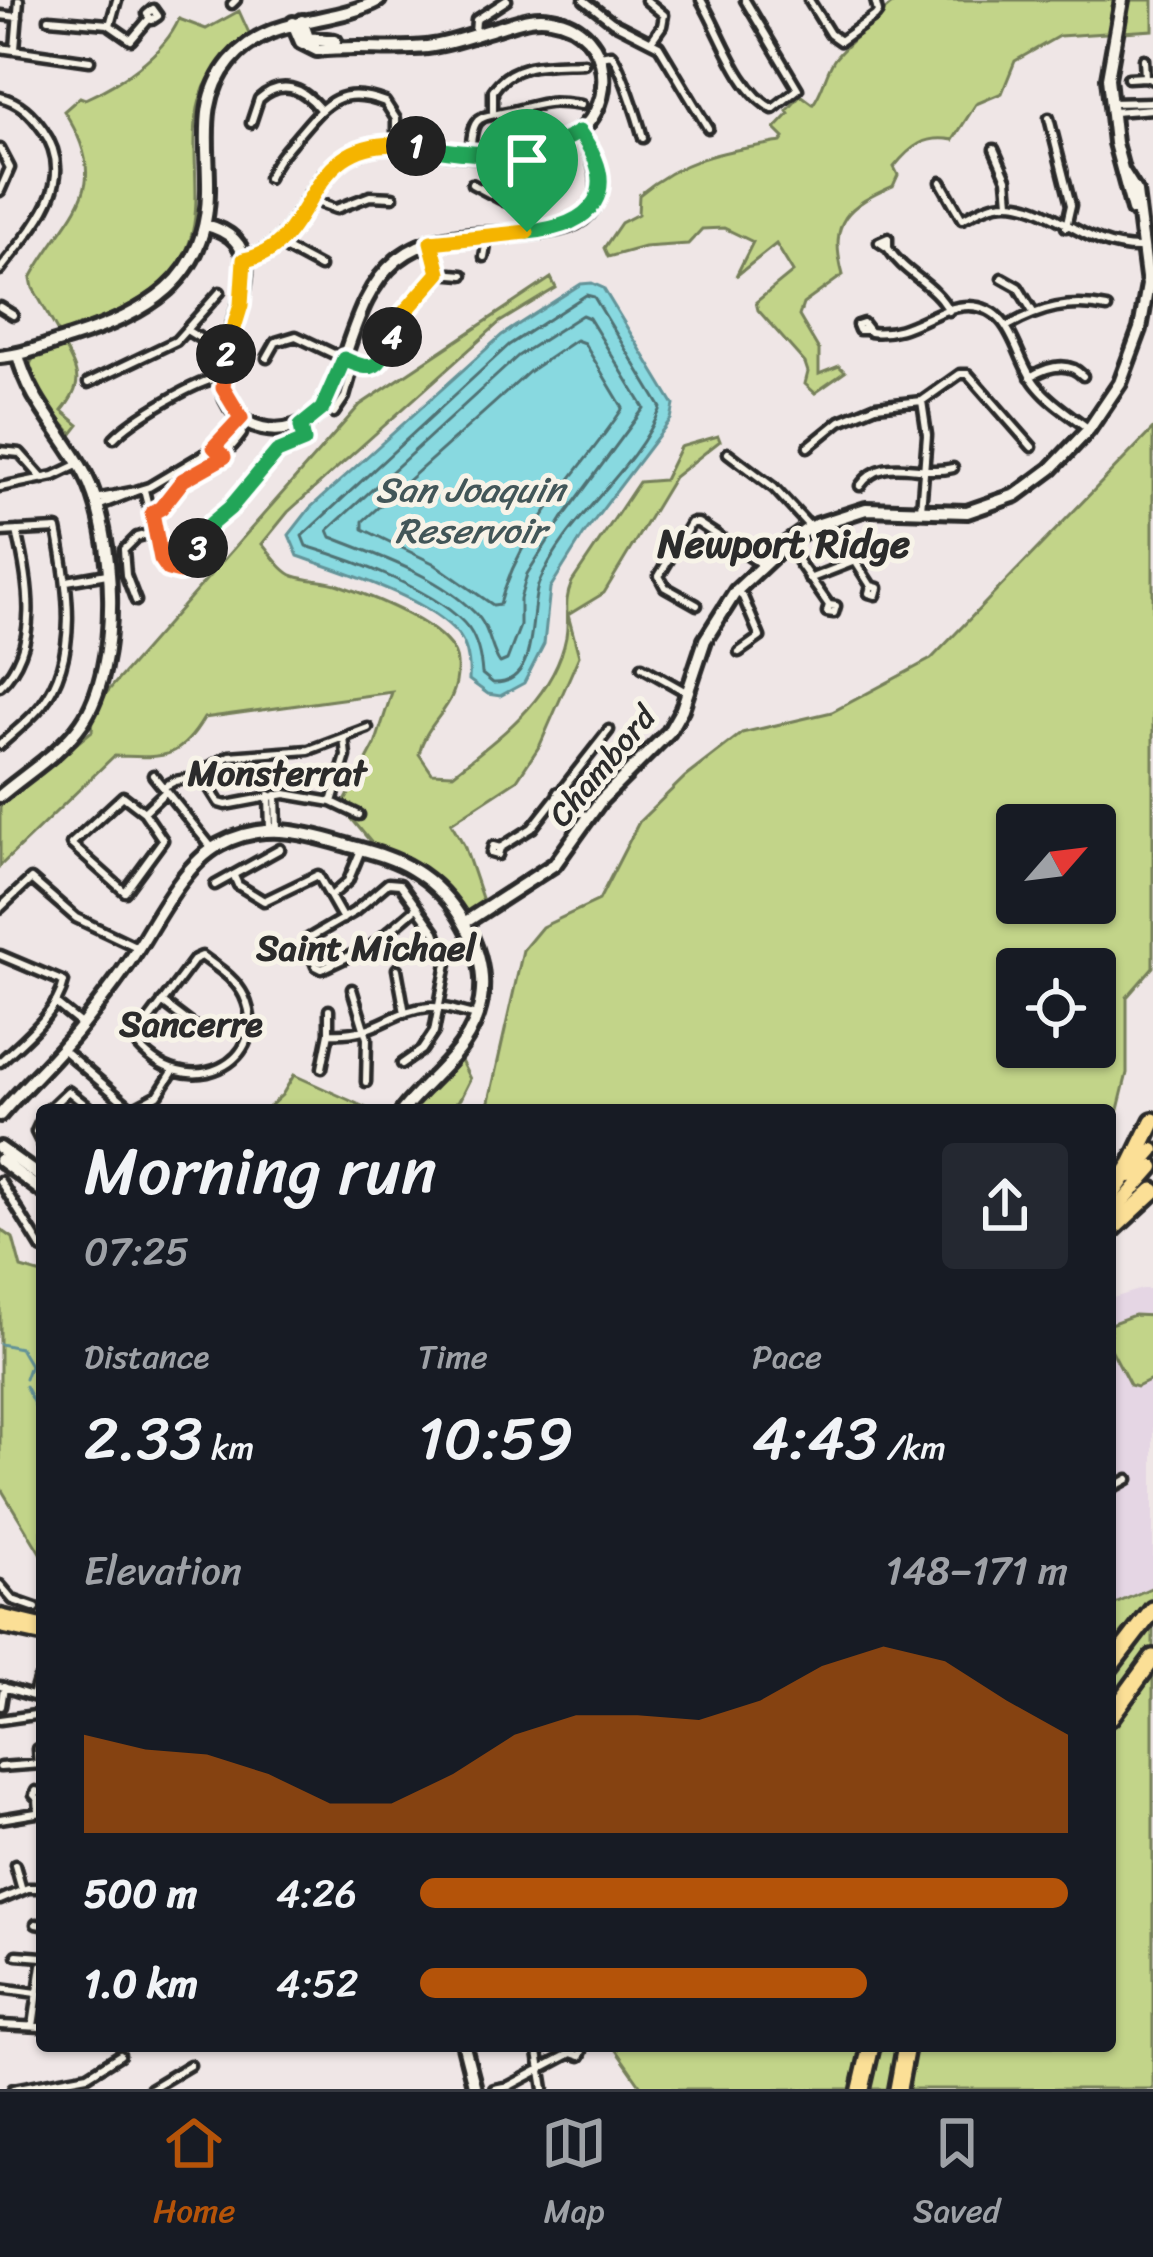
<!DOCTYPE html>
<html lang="en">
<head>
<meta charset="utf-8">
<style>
	body { margin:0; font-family:Sriracha,sans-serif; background:#242831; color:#f1f3f6; height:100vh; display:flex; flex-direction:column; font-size:45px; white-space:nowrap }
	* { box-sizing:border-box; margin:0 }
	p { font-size:39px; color:#9ea1a6 }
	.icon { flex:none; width:66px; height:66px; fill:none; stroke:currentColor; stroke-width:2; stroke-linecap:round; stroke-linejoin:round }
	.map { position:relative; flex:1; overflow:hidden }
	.panel { position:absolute; left:36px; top:1104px; width:1080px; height:948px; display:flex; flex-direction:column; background:#171b24; border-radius:12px; box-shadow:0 3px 9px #0004 }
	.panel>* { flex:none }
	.needle { width:78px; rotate:62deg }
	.tools { position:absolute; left:996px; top:804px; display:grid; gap:24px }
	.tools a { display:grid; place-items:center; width:120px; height:120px; border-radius:12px; background:#171b24; box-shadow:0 3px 9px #0004; font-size:60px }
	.pin { position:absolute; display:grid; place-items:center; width:102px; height:102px; color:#fff; margin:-123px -51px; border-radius:50% 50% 50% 0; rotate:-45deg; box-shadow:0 0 12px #0007 }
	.pin .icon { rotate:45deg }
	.km { position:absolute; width:60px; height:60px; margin:-30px; border-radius:50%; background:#222; color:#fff; font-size:33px; line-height:60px; text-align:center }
	.round { display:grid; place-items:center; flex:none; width:126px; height:126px; border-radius:12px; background:#242831 }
	.summary { display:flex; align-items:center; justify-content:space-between; height:204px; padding:0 48px }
	h1 { font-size:66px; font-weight:600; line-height:90px }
	.stats { display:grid; grid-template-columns:repeat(3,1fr); gap:18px; height:204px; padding:12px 48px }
	.stats div { display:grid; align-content:center }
	.stats b { font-size:60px; font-weight:600 }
	.stats small { font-size:33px; font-weight:400 }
	.stats p { font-size:33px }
	.chart { height:336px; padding:24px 48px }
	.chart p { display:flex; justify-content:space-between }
	.chart svg { width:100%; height:216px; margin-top:12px; fill:#b45309; opacity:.7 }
	ul { padding:0 48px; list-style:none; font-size:39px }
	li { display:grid; grid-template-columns:192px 144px 1fr; align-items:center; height:90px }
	li i { height:30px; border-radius:15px; background:#b45309 }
	.tab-bar { display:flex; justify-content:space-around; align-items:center; height:168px; border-top:3px solid #363941; background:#171b24; font-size:33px; color:#9ea1a6 }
	.tab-bar a { display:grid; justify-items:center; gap:6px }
	.tab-bar .active { color:#b45309 }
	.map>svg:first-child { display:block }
	.built { fill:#e5d6e4 }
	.green { fill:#c2d489; stroke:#76805a; stroke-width:3; fill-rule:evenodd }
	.water { fill:#88d9e0; stroke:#639398; stroke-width:3 }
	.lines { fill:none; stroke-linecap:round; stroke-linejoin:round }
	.shore { stroke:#507173; stroke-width:3 }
	.stream { stroke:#639398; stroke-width:3 }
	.street-casing { stroke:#2b2b2b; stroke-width:15 }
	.secondary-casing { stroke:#2b2b2b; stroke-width:20 }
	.primary-casing { stroke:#2b2b2b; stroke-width:21 }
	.highway-casing { stroke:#2b2b2b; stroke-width:24 }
	.street { stroke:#f7f3e8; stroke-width:6 }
	.secondary { stroke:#f7f3e8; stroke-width:10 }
	.primary { stroke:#fbdf96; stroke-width:12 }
	.highway { stroke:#fbdf96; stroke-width:15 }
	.split-1-casing { stroke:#fff; stroke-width:24 }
	.split-2-casing { stroke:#fff; stroke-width:24 }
	.split-3-casing { stroke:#fff; stroke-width:24 }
	.split-4-casing { stroke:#fff; stroke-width:24 }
	.split-5-casing { stroke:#fff; stroke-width:24 }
	.split-1 { stroke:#22a559; stroke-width:15 }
	.split-2 { stroke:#f5b400; stroke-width:15 }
	.split-3 { stroke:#f0652b; stroke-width:15 }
	.split-4 { stroke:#22a559; stroke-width:15 }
	.split-5 { stroke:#f5b400; stroke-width:15 }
	.labels { text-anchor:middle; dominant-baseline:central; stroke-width:10; stroke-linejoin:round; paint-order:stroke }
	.street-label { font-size:33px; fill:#2b2b2b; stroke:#f7f3e8 }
	.water-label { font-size:36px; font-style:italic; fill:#425658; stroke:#f7f3e8 }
	.neighbourhood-label { font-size:36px; font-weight:bold; fill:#2b2b2b; stroke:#f7f3e8 }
	.quarter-label { font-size:39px; font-weight:bold; fill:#2b2b2b; stroke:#f7f3e8 }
</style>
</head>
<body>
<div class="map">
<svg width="1153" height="2089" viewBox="0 0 1153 2089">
	<rect width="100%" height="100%" fill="#efe6e6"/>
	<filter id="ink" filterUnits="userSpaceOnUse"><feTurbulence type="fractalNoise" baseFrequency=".00833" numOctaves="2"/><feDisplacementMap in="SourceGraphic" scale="24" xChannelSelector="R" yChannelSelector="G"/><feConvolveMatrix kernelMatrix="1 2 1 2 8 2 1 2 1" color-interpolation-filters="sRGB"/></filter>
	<g filter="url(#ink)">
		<!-- built -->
		<path class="built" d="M1142 1289H1153V1587L1113 1606 1110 1299Z"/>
		<!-- green -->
		<path class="green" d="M898 0H1153V30L1059 36 1015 61 1002 93 976 104 953 140C925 135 911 146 894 167L898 175 893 186C848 206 828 220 843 275L803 304 799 316 819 350V374L839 366 845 372 815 393 805 384 808 372 805 363 758 310 756 302 793 272 776 244 736 276 753 242 724 228 702 229 688 244 644 247 608 257 604 248 621 223 638 214 639 195C686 156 723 152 781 142L784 138 775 129 789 114 787 111 801 95 813 104C823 91 825 74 834 60 840 51 890 4 898 0Z
			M239 11 249 33C226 53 204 76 198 108 186 171 217 237 160 285 132 308 94 322 59 334L33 288 31 278C67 211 116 192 64 111L80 97 85 99C119 84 164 54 179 19L206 29Z
			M551 278 556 288 500 322 288 512 262 544C271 554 282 572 294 576 309 581 325 580 339 585 370 596 456 628 457 663 460 710 427 717 419 754L432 773 453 774C498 738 554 699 566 637 570 615 562 605 572 582L639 482 664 480 680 447 718 436 720 441 674 477 604 593 568 615 579 656 540 745 517 780 451 823 464 845 485 907 464 918 419 869 422 867 411 859 374 846 342 807 375 745 392 692 204 718C178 762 162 757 114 756L0 866V806L92 731 94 707 360 405Z
			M64 346C79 375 84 384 62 411L79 425 72 434 40 397 28 368 35 355Z
			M1153 429V967L1127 997V1073L1110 1142V1110H487L523 950 542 927 599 900 639 822 685 777 742 733 832 712 931 659ZM1017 825H1095V903H1017ZM1017 969H1095V1047H1017Z
			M460 1059 470 1079 460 1099 449 1110H407Z
			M294 1075 371 1110H266L282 1095Z
			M0 1229 13 1238 21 1268 42 1274V1556L0 1487Z
			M1134 1315 1153 1316V1379L1137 1387 1130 1385 1110 1347V1324Z
			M1153 1587V2089H643L613 2046H1110V1602L1113 1605Z"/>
		<!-- water -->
		<path class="water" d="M592 283 603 288 674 405 671 419 584 534 550 588 544 644 524 683 500 696 488 694 469 680C470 665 468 647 458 634 427 597 342 572 298 556L289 535 310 508 502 335 581 284Z"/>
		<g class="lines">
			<!-- shore -->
			<path class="shore" d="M586 295 594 297 661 408C634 474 566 517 539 583 528 609 541 685 493 683L482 674C481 659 478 642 469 629 442 592 350 559 306 546L302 536 509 345Z
				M582 315 589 318 644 408 562 519 527 574 520 599V626L507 660 500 663C490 649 490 627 475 613 437 575 379 556 331 537L328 530 518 356Z
				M576 340 584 343 623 408C580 473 520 528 500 604L493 605 433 563 363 529V521L530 371Z"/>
			<!-- stream -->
			<path class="stream" d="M0 1344 20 1348 30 1365 25 1379
				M25 1386 42 1420"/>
			<defs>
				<path id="street" d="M584 0 612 22 659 46 708 128
					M646 0 664 15 662 26 652 40
					M701 0C721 33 738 91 773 109L798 89 745 0
					M809 0 830 34 840 41 875 16 878 12 875 0
					M232 4 236 0
					M153 9 158 16 152 20 147 14Z
					M0 15 18 17
					M49 19 108 24 131 40 149 19
					M110 25 117 0
					M475 34 476 20 507 0
					M0 48 90 61
					M15 49 19 0
					M600 56 611 54C620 63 639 122 643 138
					M1144 59 1145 77 1153 80
					M1128 78 1145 77
					M0 97C20 102 31 113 43 130 80 183 31 229 0 270
					M1110 103 1153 102
					M493 112V91C513 60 552 65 584 63
					M1114 112 1153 109
					M1049 118 1071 205 1066 227
					M251 123 259 99C281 79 302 87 319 108
					M0 149 10 168 0 191
					M994 149 1007 179 1009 202
					M470 154C473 112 477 119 512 111 546 103 544 100 581 105
					M268 178C275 161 284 152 295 139 323 107 337 83 385 102L396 119V144
					M941 182 962 219C976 212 990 203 1007 203 1053 203 1084 250 1142 248
					M472 184 504 201 550 196
					M311 200 336 209 370 196 393 197
					M525 200 527 232
					M888 238V248L879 242Z
					M279 245 320 267
					M888 248C905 275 934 283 949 311
					M484 257 488 234
					M439 273 463 275
					M1002 278 1018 287 1033 312
					M0 307 13 315
					M1008 326C1040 308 1071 300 1107 308
					M868 330H859L857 325 863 323 870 332C911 337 934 306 969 306 1015 307 1014 360 1038 387 1052 404 1072 416 1089 429
					M188 331 201 339 225 344
					M267 358 276 342 296 336 361 367 376 365 404 313 438 276 439 266 431 242
					M1030 377C1047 367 1068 360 1083 376
					M88 383 176 341 220 292
					M334 413 345 397 351 376
					M114 438C132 419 197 380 222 377
					M808 447 840 421 876 406 922 401 960 374H968L1032 447
					M0 451 20 453 43 479
					M728 453 774 488 810 527
					M860 486C884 452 919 477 953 468
					M0 487 54 476 77 465
					M144 490 162 562 171 571H185L194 561 210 524 233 505 277 451 304 441 301 426
					M136 491 149 487 208 452 241 417
					M95 499 136 491 98 506
					M921 510 927 435 922 401
					M152 513C165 506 167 493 179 484 204 462 218 467 242 434
					M0 532 57 529C68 585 80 656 42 705 30 720 14 732 0 745
					M786 544 829 605 827 612 834 613 836 606 829 605
					M809 579 855 561 871 586
					M67 581 107 574
					M871 586 878 588 876 595 869 593Z
					M736 591 743 597 760 637 739 652
					M136 601 126 575 124 550 137 537 156 532
					M697 605 665 587 659 576 691 523H698L761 564
					M642 667 688 693
					M0 686C41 646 29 581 17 531
					M153 775 212 848
					M163 787 175 781 202 776
					M558 792 587 817
					M269 795 270 830
					M276 795 277 829
					M123 796 144 812 163 840 125 892 71 844Z
					M332 802 285 794 226 805 219 803 202 776 204 770 229 756 309 750 368 728
					M332 802 346 756 344 737
					M332 802 359 815
					M144 812 166 791
					M493 846 500 848 498 855 491 853Z
					M500 848 532 828 609 730
					M234 876 238 885 264 901 318 875 343 919
					M215 885 280 849
					M331 896 348 881 361 850
					M0 908 31 879 76 918 137 947
					M0 955 64 982C57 1014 23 1040 0 1062
					M202 956C218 968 235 978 244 996 274 1061 186 1108 134 1040L195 959Z
					M397 969 405 1013
					M352 989 367 1038 366 1082
					M162 1002 199 1030
					M55 1003 82 1025
					M329 1033C379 1036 390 1010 429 1007 445 1006 461 1012 476 1016
					M62 1049 132 1109
					M402 1064 422 1050 434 1032 447 963 435 932 400 884 388 883 354 912 306 940 316 966 322 969 373 945 415 909
					M322 1068 329 1033V1010
					M132 1109 158 1095 172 1073
					M48 1110 68 1091 92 1110
					M42 1119 36 1132 42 1144
					M0 1181 42 1249
					M1110 1489 1128 1479
					M0 1585 13 1600 36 1608
					M0 1686 42 1699
					M33 1696 38 1680
					M1 1706 4 1687
					M0 1720 42 1714
					M37 1749 38 1764
					M0 1767 42 1764
					M39 1812 38 1799 34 1795 36 1791 42 1793
					M0 1819 42 1812
					M15 1865 22 1890
					M0 1900 28 1888H42
					M36 1924 42 1925
					M17 1955 42 1957
					M0 1988 37 1993
					M0 2025 42 2027
					M33 2026 42 1965
					M537 2046 544 2089
					M13 2089 88 2075 120 2055
					M150 2089 190 2065
					M494 2089 509 2086 571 2053 580 2056 582 2051 578 2046 571 2053"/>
				<path id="secondary" d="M1122 0 1108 78 1115 143 1133 210
					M302 21 308 38 335 41
					M206 225C288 246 216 334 222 382 228 434 291 444 322 409 350 362 353 296 397 260 444 222 505 241 559 228 612 216 604 166 579 132
					M243 259C305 250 300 175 358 151 391 138 423 149 457 153 492 157 533 155 565 140 621 114 615 29 551 19 533 15 515 23 497 28 474 35 451 44 427 47 390 51 354 45 317 50L301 42 293 23
					M0 357C24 355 47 345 70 338 147 313 207 281 208 192 209 145 197 100 230 61 269 14 331 26 379 0
					M0 796C27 773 62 752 82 723 122 666 116 534 85 474 63 432 30 403 18 355
					M464 923 555 864 601 800 669 732 682 709 705 640 736 591 786 544 810 527 866 509 967 512 1016 495 1051 469 1089 429 1120 383 1140 329 1148 285 1136 192 1124 173
					M0 1115C28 1082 60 1054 86 1020 99 1003 113 986 125 968 151 932 179 867 219 845 260 822 300 831 343 844 366 851 391 856 412 869 454 894 489 950 481 1000 472 1051 433 1073 403 1110
					M0 1148 42 1178
					M0 1160 42 1191
					M464 2046 475 2089"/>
				<path id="primary" d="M1130 1176 1153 1150
					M1110 1216 1153 1167
					M0 1616 42 1626
					M0 1626 42 1635"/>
				<path id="highway" d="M1110 1197 1132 1164 1153 1121
					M1110 1231 1153 1191
					M1110 1666 1153 1610
					M1110 1717 1153 1658
					M861 2089 871 2046
					M898 2089 906 2046"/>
			</defs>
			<!-- street casing -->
			<use href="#street" class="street-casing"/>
			<!-- secondary casing -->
			<use href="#secondary" class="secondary-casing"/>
			<!-- primary casing -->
			<use href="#primary" class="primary-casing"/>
			<!-- highway casing -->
			<use href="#highway" class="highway-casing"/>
			<!-- street -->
			<use href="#street" class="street"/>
			<!-- secondary -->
			<use href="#secondary" class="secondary"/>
			<!-- primary -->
			<use href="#primary" class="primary"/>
			<!-- highway -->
			<use href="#highway" class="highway"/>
		</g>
	</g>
	<g class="lines" filter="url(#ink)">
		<defs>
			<path id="split-1" d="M416 146C470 155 531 163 579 132 623 191 594 226 527 232"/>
			<path id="split-2" d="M226 354 241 305 244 260C322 247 297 128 416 146"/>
			<path id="split-3" d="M198 548 189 568 180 572 168 569 161 559 152 513 161 508 183 480 224 457 214 447 241 418 223 388 226 354"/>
			<path id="split-4" d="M198 548 211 524 230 508 277 452 304 441 301 426 322 409 344 359C376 374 379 367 392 337"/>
			<path id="split-5" d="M392 337 404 313 439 273 431 242 527 232"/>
		</defs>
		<!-- split-1 casing -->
		<use href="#split-1" class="split-1-casing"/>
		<!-- split-2 casing -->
		<use href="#split-2" class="split-2-casing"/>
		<!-- split-3 casing -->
		<use href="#split-3" class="split-3-casing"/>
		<!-- split-4 casing -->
		<use href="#split-4" class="split-4-casing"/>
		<!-- split-5 casing -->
		<use href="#split-5" class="split-5-casing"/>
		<!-- split-1 -->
		<use href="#split-1" class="split-1"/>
		<!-- split-2 -->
		<use href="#split-2" class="split-2"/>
		<!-- split-3 -->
		<use href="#split-3" class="split-3"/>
		<!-- split-4 -->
		<use href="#split-4" class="split-4"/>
		<!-- split-5 -->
		<use href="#split-5" class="split-5"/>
	</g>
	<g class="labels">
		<!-- street labels -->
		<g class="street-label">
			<text transform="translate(602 766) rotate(-50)">Chambord</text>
		</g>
		<!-- water labels -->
		<g class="water-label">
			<text x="470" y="490">San Joaquin<tspan x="470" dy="41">Reservoir</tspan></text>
		</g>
		<!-- neighbourhood labels -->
		<g class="neighbourhood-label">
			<text x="277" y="773">Monsterrat</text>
			<text x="366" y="948">Saint Michael</text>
			<text x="191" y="1024">Sancerre</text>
		</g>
		<!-- quarter labels -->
		<g class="quarter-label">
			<text x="784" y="543">Newport Ridge</text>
		</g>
	</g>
</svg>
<div class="tools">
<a><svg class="needle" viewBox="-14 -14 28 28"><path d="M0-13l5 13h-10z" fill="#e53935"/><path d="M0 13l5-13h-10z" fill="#9ea1a6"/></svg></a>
<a><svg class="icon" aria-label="locate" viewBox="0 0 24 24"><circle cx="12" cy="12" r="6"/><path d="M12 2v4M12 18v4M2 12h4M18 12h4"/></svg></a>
</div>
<div class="pin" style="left:527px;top:232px;background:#1e9e55"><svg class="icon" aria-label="arrive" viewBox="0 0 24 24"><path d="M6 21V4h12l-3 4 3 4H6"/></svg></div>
<b class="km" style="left:416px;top:146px">1</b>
<b class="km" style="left:226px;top:354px">2</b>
<b class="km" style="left:198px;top:548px">3</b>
<b class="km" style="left:392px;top:337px">4</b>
<section class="panel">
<div class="summary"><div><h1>Morning run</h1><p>07:25</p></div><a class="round"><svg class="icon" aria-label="share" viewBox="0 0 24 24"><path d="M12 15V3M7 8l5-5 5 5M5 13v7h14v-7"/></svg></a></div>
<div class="stats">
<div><p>Distance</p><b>2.33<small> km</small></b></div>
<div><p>Time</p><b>10:59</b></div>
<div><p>Pace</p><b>4:43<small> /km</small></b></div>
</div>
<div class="chart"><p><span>Elevation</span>148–171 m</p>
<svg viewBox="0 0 160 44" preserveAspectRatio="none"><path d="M0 44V24L10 27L20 28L30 32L40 38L50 38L60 32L70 24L80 20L90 20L100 21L110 17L120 10L130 6L140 9L150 17L160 24V44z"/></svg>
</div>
<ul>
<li><b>500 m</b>4:26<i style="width:100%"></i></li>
<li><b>1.0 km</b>4:52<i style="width:69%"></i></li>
</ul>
</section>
</div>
<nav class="tab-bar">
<a class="active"><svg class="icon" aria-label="home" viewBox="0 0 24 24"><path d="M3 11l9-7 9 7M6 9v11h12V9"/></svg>Home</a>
<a><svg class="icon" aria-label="map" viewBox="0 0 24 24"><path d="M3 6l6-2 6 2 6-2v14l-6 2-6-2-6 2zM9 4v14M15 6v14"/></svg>Map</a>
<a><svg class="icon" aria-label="saved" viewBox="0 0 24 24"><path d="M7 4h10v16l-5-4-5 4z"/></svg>Saved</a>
</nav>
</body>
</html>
